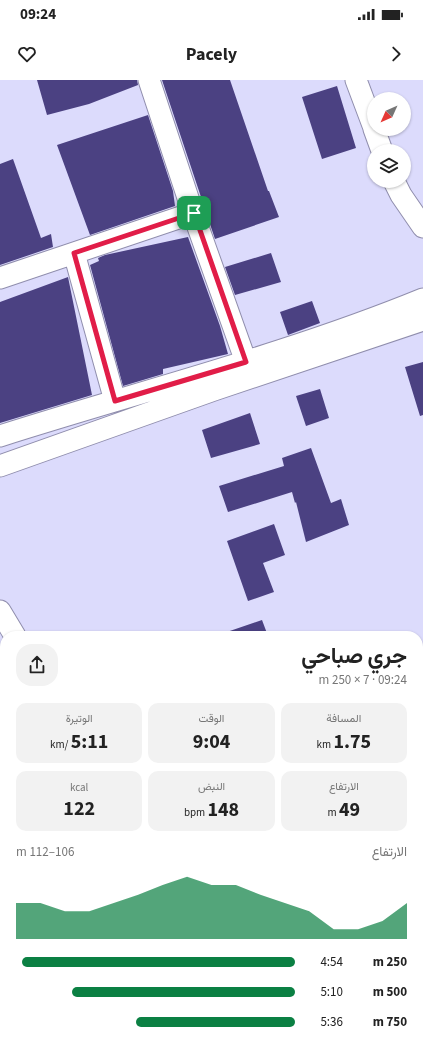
<!DOCTYPE html>
<html lang="ar">
<head>
<meta charset="utf-8">
<style>
	body { margin:0; font-family:"Source Sans 3",Vazirmatn,sans-serif; background:#f2f2f2; color:#222; direction:rtl; height:100vh; display:flex; flex-direction:column; font-size:15px; white-space:nowrap }
	* { box-sizing:border-box; margin:0 }
	p { font-size:13px; color:#767676 }
	.icon { flex:none; width:22px; height:22px; fill:none; stroke:currentColor; stroke-width:2; stroke-linecap:round; stroke-linejoin:round }
	.map { position:relative; flex:1; overflow:hidden; direction:ltr }
	.drawer { position:absolute; left:0px; top:551px; width:423px; height:414px; display:flex; flex-direction:column; background:#fff; border-radius:16px 16px 0 0; box-shadow:0 1px 3px #0004; direction:rtl }
	.drawer>* { flex:none }
	.needle { width:26px; rotate:225deg }
	.buttons { position:absolute; left:367px; top:12px; display:grid; gap:8px }
	.buttons a { display:grid; place-items:center; width:44px; height:44px; border-radius:50%; background:#fff; box-shadow:0 1px 3px #0004; font-size:20px }
	.pin { position:absolute; display:grid; place-items:center; width:34px; height:34px; color:#fff; margin:-17px; border-radius:8px; box-shadow:0 2px 6px #0006 }
	.round { display:grid; place-items:center; flex:none; width:42px; height:42px; border-radius:16px; background:#f2f2f2 }
	.summary { display:flex; align-items:center; justify-content:space-between; height:68px; padding:0 16px }
	h1 { font-size:22px; font-weight:700; line-height:30px }
	.figures { display:grid; grid-template-columns:repeat(3,1fr); gap:6px; height:68px; padding:4px 16px }
	.figures div { display:grid; align-content:center; border-radius:10px; background:#f2f2f2; text-align:center }
	.figures b { font-size:20px; font-weight:700 }
	.figures small { font-size:11px; font-weight:400 }
	.figures p { font-size:11px }
	.chart { height:112px; padding:8px 16px }
	.chart p { display:flex; justify-content:space-between }
	.chart svg { width:100%; height:72px; margin-top:4px; fill:#0b8043; opacity:.7 }
	ul { padding:0 16px; list-style:none; font-size:13px }
	li { display:grid; grid-template-columns:64px 48px 1fr; align-items:center; height:30px }
	li i { height:10px; border-radius:5px; background:#0b8043 }
	.status { display:flex; justify-content:space-between; align-items:center; height:28px; padding:0 20px; background:#fff; direction:ltr }
	.status svg { height:11px; fill:currentColor }
	header { display:flex; justify-content:space-between; align-items:center; height:52px; padding:0 16px; background:#fff; font-size:18px; font-weight:700 }
	.map>svg:first-child { display:block }
	.building { fill:#4b4182 }
	.lines { fill:none; stroke-linecap:round; stroke-linejoin:round }
	.minor-casing { stroke:#908ead; stroke-width:23 }
	.minor { stroke:#fff; stroke-width:21 }
	.route-casing { stroke:#fff; stroke-width:8 }
	.route { stroke:#e11d48; stroke-width:5 }
</style>
</head>
<body>
<div class="status"><b>09:24</b><svg viewBox="0 0 49 12"><path d="M0 12V9h3v3zM5 12V6h3v6zM10 12V3h3v9zM15 12V0h3v12zM26 1h20v11H26zM47 4h2v5h-2z"/></svg></div>
<header><svg class="icon" aria-label="forward" viewBox="0 0 24 24"><path d="M9 5l7 7-7 7"/></svg>Pacely<svg class="icon" aria-label="heart" viewBox="0 0 24 24"><path d="M12 20l-8-8c-3-5 5-10 8-4 3-6 11-1 8 4z"/></svg></header>
<div class="map">
<svg width="423" height="965" viewBox="0 0 423 965">
	<rect width="100%" height="100%" fill="#dcdbfc"/>
	<!-- building -->
	<path class="building" d="M37 0H137L138 5 89 24 47 35Z
		M162 0H230L268 111H269L279 137 215 159Z
		M337 6 356 68 322 79 302 17Z
		M148 35 173 111 175 126 90 155 57 65Z
		M13 79 41 158 51 154 53 167 0 185V84Z
		M188 157 220 246 228 274 163 289V294L123 306 90 185 99 181 98 178 105 175Z
		M271 173 281 202 235 215 225 187Z
		M68 197 92 315 0 343V222Z
		M312 221 320 243 288 255 280 232Z
		M423 282V335L420 336 405 287Z
		M320 309 329 338 306 346 296 316Z
		M250 333 260 364 211 378 202 350Z
		M311 368 331 423 341 419 349 445 306 462 296 422 295 423 292 412 228 432 219 406 284 386 282 378Z
		M274 444 285 475 263 483 274 512 248 521 227 461Z
		M262 540 268 556H221V554Z"/>
	<g class="lines">
		<defs>
			<path id="minor" d="M356 0 374 48
				M374 49 382 71
				M394 101 401 115 423 147
				M193 133 246 282
				M74 173 115 321
				M0 198 193 133 149 0
				M0 356C141 311 286 275 423 219
				M0 386 214 310 423 240
				M0 531 15 556
				M0 895 5 897
				M0 951 5 944
				M244 960 247 965
				M92 965 97 960"/>
		</defs>
		<!-- minor casing -->
		<use href="#minor" class="minor-casing"/>
		<!-- minor -->
		<use href="#minor" class="minor"/>
	</g>
	<g class="lines">
		<defs>
			<path id="route" d="M194 133 246 282 115 321 74 173Z"/>
		</defs>
		<!-- route casing -->
		<use href="#route" class="route-casing"/>
		<!-- route -->
		<use href="#route" class="route"/>
	</g>
</svg>
<div class="buttons">
<a><svg class="needle" viewBox="-14 -14 28 28"><path d="M0-13l5 13h-10z" fill="#e53935"/><path d="M0 13l5-13h-10z" fill="#767676"/></svg></a>
<a><svg class="icon" aria-label="layers" viewBox="0 0 24 24"><path d="M12 4l9 5-9 5-9-5zM3 14l9 5 9-5"/></svg></a>
</div>
<div class="pin" style="left:194px;top:133px;background:#1e9e55"><svg class="icon" aria-label="arrive" viewBox="0 0 24 24"><path d="M6 21V4h12l-3 4 3 4H6"/></svg></div>
<section class="drawer">
<div class="summary"><div><h1>جري صباحي</h1><p>09:24 · 7 × 250 m</p></div><a class="round"><svg class="icon" aria-label="share" viewBox="0 0 24 24"><path d="M12 15V3M7 8l5-5 5 5M5 13v7h14v-7"/></svg></a></div>
<div class="figures">
<div><p>المسافة</p><b>1.75<small> km</small></b></div>
<div><p>الوقت</p><b>9:04</b></div>
<div><p>الوتيرة</p><b>5:11<small> /km</small></b></div>
</div>
<div class="figures">
<div><p>الارتفاع</p><b>49<small> m</small></b></div>
<div><p>النبض</p><b>148<small> bpm</small></b></div>
<div><p>kcal</p><b>122</b></div>
</div>
<div class="chart"><p><span>الارتفاع</span>106–112 m</p>
<svg viewBox="0 0 160 44" preserveAspectRatio="none"><path d="M0 44V22L10 22L20 27L30 27L40 22L50 17L60 11L70 6L80 11L90 11L100 17L110 22L120 27L130 38L140 38L150 33L160 22V44z"/></svg>
</div>
<ul>
<li><b>250 m</b>4:54<i style="width:98%"></i></li>
<li><b>500 m</b>5:10<i style="width:80%"></i></li>
<li><b>750 m</b>5:36<i style="width:57%"></i></li>
</ul>
</section>
</div>
</body>
</html>
